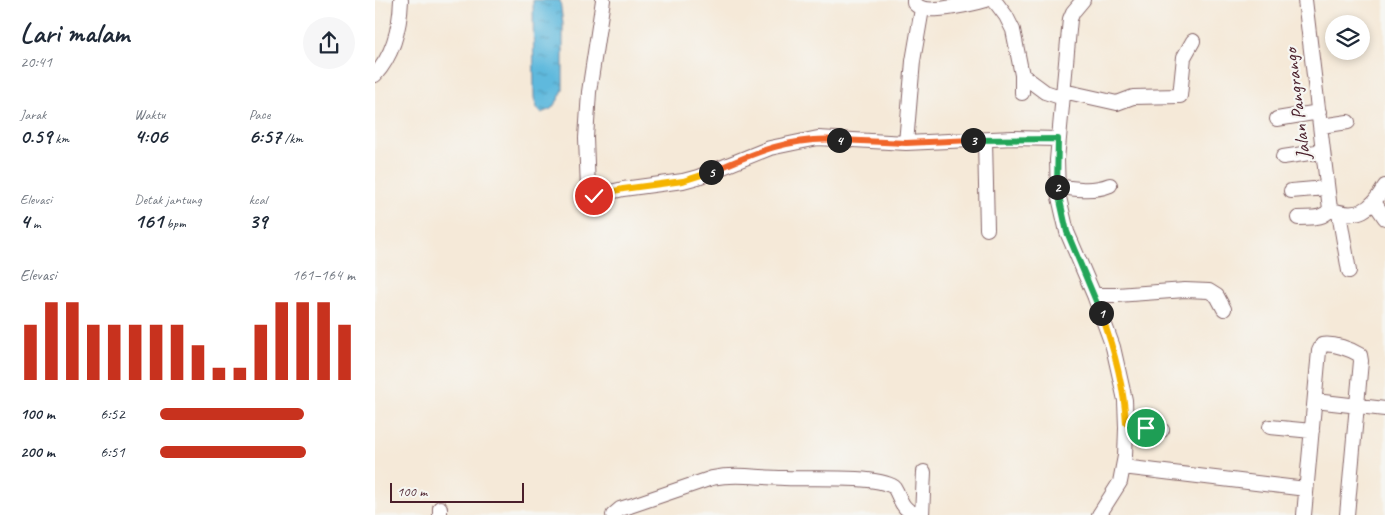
<!DOCTYPE html>
<html lang="id">
<head>
<meta charset="utf-8">
<style>
	body { margin:0; font-family:Caveat,sans-serif; background:#f6f6f7; color:#1f2937; height:100vh; display:flex; flex-direction:column; font-size:19px; white-space:nowrap }
	* { box-sizing:border-box; margin:0 }
	p { font-size:16px; color:#747a83 }
	.icon { flex:none; width:28px; height:28px; fill:none; stroke:currentColor; stroke-width:2; stroke-linecap:round; stroke-linejoin:round }
	.map { position:relative; flex:1; overflow:hidden }
	.sheet { display:flex; flex-direction:column; background:#fff; width:375px }
	.sheet>* { flex:none }
	.controls { position:absolute; left:950px; top:15px; display:grid; gap:10px }
	.controls a { display:grid; place-items:center; width:45px; height:45px; border-radius:50%; background:#fff; box-shadow:0 2px 8px #0003; font-size:25px }
	.scale { position:absolute; left:15px; bottom:12px; width:134px; box-sizing:border-box; padding-left:5px; border:2px solid #4a1f2b; border-top:0; font-size:14px; line-height:18px; white-space:nowrap; color:#4a1f2b; -webkit-text-stroke:4px #f6f6f2; paint-order:stroke }
	.pin { position:absolute; display:grid; place-items:center; width:42px; height:42px; color:#fff; margin:-21px; border:2px solid #fff; border-radius:50%; box-shadow:0 1px 5px #0007 }
	.km { position:absolute; width:25px; height:25px; margin:-12px; border-radius:50%; background:#222; color:#fff; font-size:14px; line-height:25px; text-align:center }
	.round { display:grid; place-items:center; flex:none; width:52px; height:52px; border-radius:26px; background:#f6f6f7 }
	.headline { display:flex; align-items:center; justify-content:space-between; height:85px; padding:0 20px }
	h1 { font-size:28px; font-weight:700; line-height:38px }
	.metrics { display:grid; grid-template-columns:repeat(3,1fr); gap:8px; height:85px; padding:5px 20px }
	.metrics div { display:grid; align-content:center }
	.metrics b { font-size:21px; font-weight:700 }
	.metrics small { font-size:14px; font-weight:400 }
	.metrics p { font-size:14px }
	.chart { height:140px; padding:10px 20px }
	.chart p { display:flex; justify-content:space-between }
	.chart svg { width:100%; height:90px; margin-top:5px; stroke:#c8321e; stroke-width:6 }
	ul { padding:0 20px; list-style:none; font-size:16px }
	li { display:grid; grid-template-columns:80px 60px 1fr; align-items:center; height:38px }
	li i { height:12px; border-radius:6px; background:#c8321e }
	main { display:flex; flex:1; min-height:0 }
	.map>svg:first-child { display:block }
	.water { fill:url(#water-ripples); stroke:#546c84 }
	.lines { fill:none; stroke-linecap:round; stroke-linejoin:round }
	.minor-casing { stroke:#866668; stroke-width:16 }
	.minor { stroke:#fff; stroke-width:14 }
	.split-1-casing { stroke:#fff; stroke-width:10 }
	.split-2-casing { stroke:#fff; stroke-width:10 }
	.split-3-casing { stroke:#fff; stroke-width:10 }
	.split-4-casing { stroke:#fff; stroke-width:10 }
	.split-5-casing { stroke:#fff; stroke-width:10 }
	.split-6-casing { stroke:#fff; stroke-width:10 }
	.split-1 { stroke:#f5b400; stroke-width:6 }
	.split-2 { stroke:#22a559; stroke-width:6 }
	.split-3 { stroke:#22a559; stroke-width:6 }
	.split-4 { stroke:#f0652b; stroke-width:6 }
	.split-5 { stroke:#f0652b; stroke-width:6 }
	.split-6 { stroke:#f5b400; stroke-width:6 }
	.labels { text-anchor:middle; dominant-baseline:central; stroke-width:4.5; stroke-linejoin:round; paint-order:stroke }
	.street-label { font-size:20px; fill:#4a1f2b; stroke:#f6f6f2 }
</style>
</head>
<body>
<main>
<section class="sheet">
<div class="headline"><div><h1>Lari malam</h1><p>20:41</p></div><a class="round"><svg class="icon" aria-label="share" viewBox="0 0 24 24"><path d="M12 15V3M7 8l5-5 5 5M5 13v7h14v-7"/></svg></a></div>
<div class="metrics">
<div><p>Jarak</p><b>0.59<small> km</small></b></div>
<div><p>Waktu</p><b>4:06</b></div>
<div><p>Pace</p><b>6:57<small> /km</small></b></div>
</div>
<div class="metrics">
<div><p>Elevasi</p><b>4<small> m</small></b></div>
<div><p>Detak jantung</p><b>161<small> bpm</small></b></div>
<div><p>kcal</p><b>39</b></div>
</div>
<div class="chart"><p><span>Elevasi</span>161–164 m</p>
<svg viewBox="0 0 160 44" preserveAspectRatio="none"><path d="M5 44V17M15 44V6M25 44V6M35 44V17M45 44V17M55 44V17M65 44V17M75 44V17M85 44V27M95 44V38M105 44V38M115 44V17M125 44V6M135 44V6M145 44V6M155 44V17"/></svg>
</div>
<ul>
<li><b>100 m</b>6:52<i style="width:74%"></i></li>
<li><b>200 m</b>6:51<i style="width:75%"></i></li>
</ul>
</section>
<div class="map">
<svg width="1010" height="515" viewBox="0 0 1010 515">
	<defs>
		<pattern id="water-ripples" width="26" height="14" patternUnits="userSpaceOnUse" patternTransform="scale(1.25)"><rect width="26" height="14" fill="#5fb9dd"/><path d="M2 4q2-2 4 0t4 0M15 11q2-2 4 0t4 0" fill="none" stroke="#5096b3"/></pattern>
	</defs>
	<rect width="100%" height="100%" fill="#f6f6f2"/>
	<filter id="ink" filterUnits="userSpaceOnUse"><feTurbulence type="fractalNoise" baseFrequency=".02" numOctaves="2"/><feDisplacementMap in="SourceGraphic" scale="10" xChannelSelector="R" yChannelSelector="G"/><feConvolveMatrix kernelMatrix="1 2 1 2 8 2 1 2 1" color-interpolation-filters="sRGB"/></filter>
	<filter id="wash" filterUnits="userSpaceOnUse"><feTurbulence type="fractalNoise" baseFrequency=".0096" numOctaves="4" result="noise"/><feDisplacementMap in="SourceGraphic" scale="20" xChannelSelector="R" yChannelSelector="G"/><feGaussianBlur stdDeviation="1.12" result="paint"/><feColorMatrix in="noise" values="0 0 0 0 0 0 0 0 0 0 0 0 0 0 0 0 0 1.4 0 .05"/><feComposite in="paint" operator="in"/></filter>
	<g filter="url(#wash)">
		<rect width="100%" height="100%" fill="#f5e9d8"/>
		<!-- water -->
		<path class="water" d="M158 0H185L188 24V90L183 100 176 109 166 113 162 108 159 98Z"/>
	</g>
	<g filter="url(#ink)">
		<g class="lines">
			<defs>
				<path id="minor" d="M228 0 214 92 211 138 213 189 215 193 219 196 248 189 308 181 323 177 395 148 443 138 531 143 638 138 683 139
					M539 0V3C542 6 545 8 550 9 564 11 597 4 611 0
					M619 0 631 16 638 30 647 75 670 92 688 98
					M708 0 698 12 695 19 682 160 683 193 692 232 719 295 738 347 750 400 751 428 750 456 745 482 724 515
					M930 0 955 209
					M0 75C19 54 25 28 26 0
					M688 91 742 103 758 97 805 96 809 57 818 41
					M647 93V75
					M902 119 944 112
					M946 126 973 122
					M610 140 612 229
					M531 143 538 61 547 9
					M908 157 948 151
					M682 186C699 189 718 192 735 185
					M916 191 951 188
					M999 202 1010 218
					M955 209C983 220 996 210 1010 186
					M964 213 974 271
					M923 218C935 217 948 220 955 209
					M719 295H742L810 290 834 291 842 296 849 309
					M940 401 1010 409
					M751 423 787 430
					M895 427 937 431
					M748 467 931 489
					M65 508V515
					M238 515 245 509 255 506 337 478C362 473 385 478 409 478 434 479 500 475 519 487 527 500 525 509 543 515
					M547 515 549 472
					M929 515 944 351 947 345C959 343 975 349 985 355L986 361 972 515"/>
			</defs>
			<!-- minor casing -->
			<use href="#minor" class="minor-casing"/>
			<!-- minor -->
			<use href="#minor" class="minor"/>
		</g>
	</g>
	<g class="lines" filter="url(#ink)">
		<defs>
			<path id="split-1" d="M726 313C739 349 749 384 751 423L771 428"/>
			<path id="split-2" d="M682 187 692 232 726 313"/>
			<path id="split-3" d="M598 140 683 139 682 187"/>
			<path id="split-4" d="M464 140 531 143 598 140"/>
			<path id="split-5" d="M336 172C379 153 417 136 464 140"/>
			<path id="split-6" d="M219 196 248 189 308 181 336 172"/>
		</defs>
		<!-- split-1 casing -->
		<use href="#split-1" class="split-1-casing"/>
		<!-- split-2 casing -->
		<use href="#split-2" class="split-2-casing"/>
		<!-- split-3 casing -->
		<use href="#split-3" class="split-3-casing"/>
		<!-- split-4 casing -->
		<use href="#split-4" class="split-4-casing"/>
		<!-- split-5 casing -->
		<use href="#split-5" class="split-5-casing"/>
		<!-- split-6 casing -->
		<use href="#split-6" class="split-6-casing"/>
		<!-- split-1 -->
		<use href="#split-1" class="split-1"/>
		<!-- split-2 -->
		<use href="#split-2" class="split-2"/>
		<!-- split-3 -->
		<use href="#split-3" class="split-3"/>
		<!-- split-4 -->
		<use href="#split-4" class="split-4"/>
		<!-- split-5 -->
		<use href="#split-5" class="split-5"/>
		<!-- split-6 -->
		<use href="#split-6" class="split-6"/>
	</g>
	<g class="labels">
		<!-- street labels -->
		<g class="street-label">
			<text transform="translate(922 104) rotate(-97)">Jalan Pangrango</text>
		</g>
	</g>
</svg>
<div class="controls">
<a><svg class="icon" aria-label="layers" viewBox="0 0 24 24"><path d="M12 4l9 5-9 5-9-5zM3 14l9 5 9-5"/></svg></a>
</div>
<div class="scale">100 m</div>
<div class="pin" style="left:771px;top:428px;background:#1e9e55"><svg class="icon" aria-label="arrive" viewBox="0 0 24 24"><path d="M6 21V4h12l-3 4 3 4H6"/></svg></div>
<div class="pin" style="left:219px;top:196px;background:#d93025"><svg class="icon" aria-label="check" viewBox="0 0 24 24"><path d="M5 12l5 5 9-10"/></svg></div>
<b class="km" style="left:726px;top:313px">1</b>
<b class="km" style="left:682px;top:187px">2</b>
<b class="km" style="left:598px;top:140px">3</b>
<b class="km" style="left:464px;top:140px">4</b>
<b class="km" style="left:336px;top:172px">5</b>
</div>
</main>
</body>
</html>
